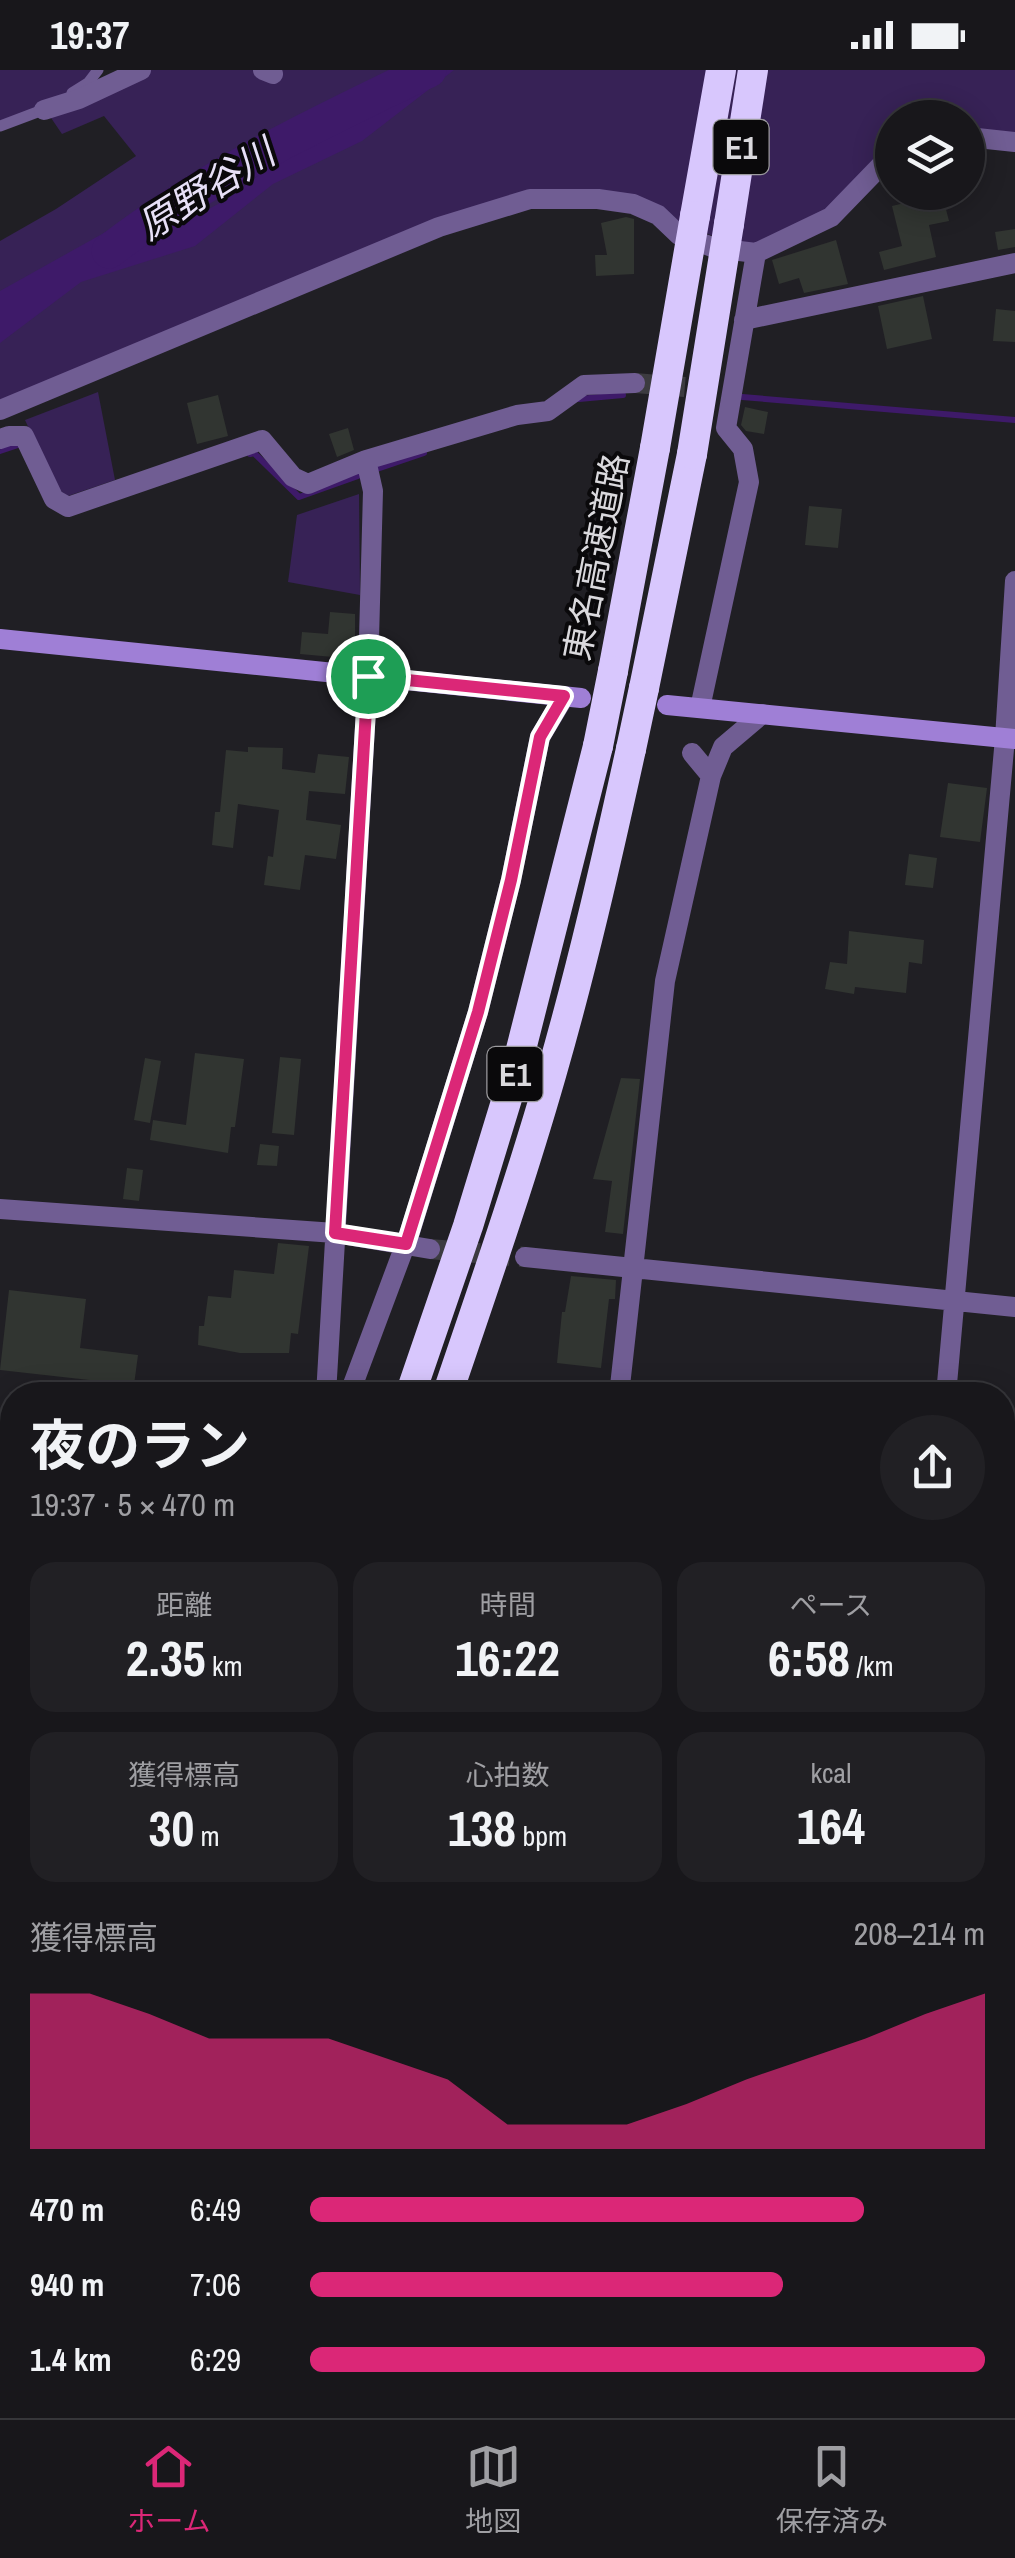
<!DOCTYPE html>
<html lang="ja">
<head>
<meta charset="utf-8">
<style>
	body { margin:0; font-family:"Archivo Narrow","Noto Sans JP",sans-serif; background:#212024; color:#f1f3f6; height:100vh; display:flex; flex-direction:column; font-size:38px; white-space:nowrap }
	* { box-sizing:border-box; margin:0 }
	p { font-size:32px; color:#9f9fa3 }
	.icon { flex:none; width:55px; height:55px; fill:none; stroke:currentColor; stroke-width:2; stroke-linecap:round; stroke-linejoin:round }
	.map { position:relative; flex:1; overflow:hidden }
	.details { position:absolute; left:0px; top:1312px; width:1015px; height:1038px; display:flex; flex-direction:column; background:#18171b; border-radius:40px 40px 0 0; box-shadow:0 5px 25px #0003,0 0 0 2px #36363a }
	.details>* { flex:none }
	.controls { position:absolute; left:875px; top:30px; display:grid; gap:20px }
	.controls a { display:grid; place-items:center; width:110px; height:110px; border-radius:50%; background:#18171b; box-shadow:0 5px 25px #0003,0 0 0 2px #36363a; font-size:50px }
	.pin { position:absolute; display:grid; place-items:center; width:85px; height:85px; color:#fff; margin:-42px; border:5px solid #fff; border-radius:50%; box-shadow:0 2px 10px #0007 }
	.round { display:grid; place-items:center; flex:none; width:105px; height:105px; border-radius:52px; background:#212024 }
	.head { display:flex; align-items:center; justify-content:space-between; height:170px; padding:0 30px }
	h1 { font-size:55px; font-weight:700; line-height:75px }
	.metrics { display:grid; grid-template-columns:repeat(3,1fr); gap:15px; height:170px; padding:10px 30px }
	.metrics div { display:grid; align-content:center; border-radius:25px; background:#212024; text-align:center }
	.metrics b { font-size:50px; font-weight:700 }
	.metrics small { font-size:28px; font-weight:400 }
	.metrics p { font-size:28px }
	.chart { height:280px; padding:20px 30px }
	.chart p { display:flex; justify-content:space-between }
	.chart svg { width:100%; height:180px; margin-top:10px; fill:#db2777; opacity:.7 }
	ul { padding:0 30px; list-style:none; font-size:32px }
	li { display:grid; grid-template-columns:160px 120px 1fr; align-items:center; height:75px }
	li i { height:25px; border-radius:12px; background:#db2777 }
	.status { display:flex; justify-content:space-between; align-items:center; height:70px; padding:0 50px; background:#18171b; direction:ltr }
	.status svg { height:28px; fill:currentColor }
	.dock { display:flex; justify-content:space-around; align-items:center; height:140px; border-top:2px solid #36363a; background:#18171b; font-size:28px; color:#9f9fa3 }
	.dock a { display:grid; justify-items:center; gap:5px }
	.dock .selected { color:#db2777 }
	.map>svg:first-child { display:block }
	.green { fill:#372256 }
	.water { fill:#3e1a69 }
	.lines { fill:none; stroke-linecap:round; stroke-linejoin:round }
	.stream { stroke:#3e1a69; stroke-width:6 }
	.river { stroke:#3e1a69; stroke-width:35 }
	.building { fill:#313531 }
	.street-tunnel { stroke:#3c3b40; stroke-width:20; stroke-dasharray:20 10; stroke-linecap:butt }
	.lane { stroke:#705d93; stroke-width:11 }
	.street { stroke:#705d93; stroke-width:20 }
	.secondary { stroke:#9f7fd6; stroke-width:20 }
	.highway { stroke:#d8c7fd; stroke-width:30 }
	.highway-bridge { stroke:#d8c7fd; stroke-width:30 }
	.route-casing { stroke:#fff; stroke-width:20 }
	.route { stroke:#db2777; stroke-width:12 }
	.labels { text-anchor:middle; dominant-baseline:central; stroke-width:8; stroke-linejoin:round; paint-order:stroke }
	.shield { fill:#0a090b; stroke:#9c9b9e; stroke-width:2.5 }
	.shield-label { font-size:32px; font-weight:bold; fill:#dad9dd }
	.street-label { font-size:35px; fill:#dad9dd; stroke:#0a090b }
	.water-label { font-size:38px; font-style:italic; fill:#e7e0f7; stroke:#0a090b }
</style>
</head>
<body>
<div class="status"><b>19:37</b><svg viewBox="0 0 49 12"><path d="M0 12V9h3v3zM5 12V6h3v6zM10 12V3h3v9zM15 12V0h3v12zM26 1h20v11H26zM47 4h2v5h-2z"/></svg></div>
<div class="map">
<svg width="1015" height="2348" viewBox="0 0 1015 2348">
	<rect width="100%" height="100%" fill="#201f24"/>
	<!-- green -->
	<path class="green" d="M0 0H98L88 13 0 56Z
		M141 0H1015V68L968 66V48H892V85L816 154 756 183 642 138 530 129 0 340V171L56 139 136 86 104 46 62 64 47 42Z
		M98 322 115 410 68 426 57 419 25 350Z
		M359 424 360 525 288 512 297 445Z
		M226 2338H348L350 2348H255L251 2341 225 2342Z
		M560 2338H644L720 2348H498Z"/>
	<!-- water -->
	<path class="water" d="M405 0H454L362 71 273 114 195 176 81 212 0 273V221L111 159 195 146 226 130 343 41Z"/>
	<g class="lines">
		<!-- stream -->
		<path class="stream" d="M742 327 1015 350
			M579 329 623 325
			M0 381 18 375
			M250 384 254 383 299 427 358 406
			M377 399 424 383
			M739 2338 764 2348"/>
		<!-- river -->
		<path class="river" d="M109 181C206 106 319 53 429 0"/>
	</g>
	<!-- building -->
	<path class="building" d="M942 124 949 151 929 155 936 187 884 200 879 182 902 176 892 136Z
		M626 147 634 149V204L596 206 595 185H607L601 153Z
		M1015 159V177L998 180 995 162Z
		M836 170 848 214 804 223 799 208 779 214 772 190Z
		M923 226 932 269 887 279 878 236Z
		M996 239 1015 241V272L993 271Z
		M218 325 228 366 197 374 187 333Z
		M745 337 768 342 764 364 746 361 741 355Z
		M348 358 354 380 337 387 329 364Z
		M809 436 842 439 838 478 805 475Z
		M330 542 355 544V589L300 584 302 562 328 564Z
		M248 677 283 678 282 699 315 703 318 684 349 687 345 724 309 721 306 750 341 755 336 789 305 785 300 820 264 815 268 786 273 787 279 740 238 734 233 778 212 775 215 742H220L226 680 248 682Z
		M948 713 987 718 980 772 940 767Z
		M909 784 937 788 933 818 905 815Z
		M849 861 924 870 922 894 909 892 906 923 855 917 854 924 825 919 830 892 847 894Z
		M195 983 244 989 235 1057H231L228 1083 150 1070 153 1050 186 1055Z
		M280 987 301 989 294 1065 272 1063Z
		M145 988 161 991 150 1053 134 1050Z
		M621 1008 640 1009 623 1164 605 1162 612 1111 593 1109Z
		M260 1074 279 1076 277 1096 257 1095Z
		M127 1098 143 1100 139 1131 123 1129Z
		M278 1173 309 1176 298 1264 291 1263 289 1283H240L198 1275 199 1256H204L208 1226 231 1228 234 1200 274 1204Z
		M571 1206 616 1210 615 1229H609L601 1298 557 1293 562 1242H565Z
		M9 1220 86 1229 80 1278 138 1285 134 1315 0 1300Z"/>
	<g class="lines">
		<!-- street-tunnel -->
		<path class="street-tunnel" d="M635 313 722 320
			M430 1179 525 1187"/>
		<!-- lane -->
		<path class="lane" d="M72 23 88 13 98 0
			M0 56 48 38"/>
		<!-- street -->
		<path class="street" d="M263 0 273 4
			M44 40 79 29 141 0
			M968 67 1015 72
			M744 250 1015 193
			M0 340 439 157 530 129H598L633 134 658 145 679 165 715 178 756 183 831 147 892 84
			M0 369 9 366H24L54 429 68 437 262 370 293 407 308 414 366 390 517 345 548 341 584 315 635 313
			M700 638 749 412 743 379 726 358 756 183
			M692 683 711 706
			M0 1139 335 1163 430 1179
			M525 1187 1015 1237
			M326 1325 368 606 373 421 366 390
			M349 1325 410 1162 478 942 511 810 540 667 564 627
			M619 1325 665 911 711 706 723 677 762 644
			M946 1325 1005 668 1015 511
			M0 1702 12 1703
			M1002 1800 1015 1801
			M0 2122 12 2097
			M1002 2261 1015 2262
			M273 2338 277 2348
			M1 2348 12 2330
			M849 2348 850 2338"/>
		<!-- secondary -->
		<path class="secondary" d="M0 569 581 628
			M667 635 1015 669"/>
		<!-- highway -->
		<path class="highway" d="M695 146 721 0
			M729 154 753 0
			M613 601 655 378
			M644 618 692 384
			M410 1325 468 1156 516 999 598 676
			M447 1325C483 1219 520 1113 551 1005 582 898 607 788 631 679
			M0 2176 12 2154
			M0 2244 12 2223"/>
		<!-- highway-bridge -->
		<path class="highway-bridge" d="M655 378 695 146
			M692 384 729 154
			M598 676 613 601
			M631 679 644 618"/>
	</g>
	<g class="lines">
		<defs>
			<path id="route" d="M368 606 564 626 540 667 511 810 478 942 406 1174 335 1163Z"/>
		</defs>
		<!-- route casing -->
		<use href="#route" class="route-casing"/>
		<!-- route -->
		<use href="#route" class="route"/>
	</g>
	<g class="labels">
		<!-- shield labels -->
		<g class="shield">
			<rect x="713.5" y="50" width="55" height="54" rx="8"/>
			<rect x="487.5" y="977" width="55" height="54" rx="8"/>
		</g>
		<g class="shield-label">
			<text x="741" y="77">E1</text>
			<text x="515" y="1004">E1</text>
		</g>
		<!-- street labels -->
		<g class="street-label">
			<text transform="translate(596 487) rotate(-79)">東名高速道路</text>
		</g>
		<!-- water labels -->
		<g class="water-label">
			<text transform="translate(206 119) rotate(-32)">原野谷川</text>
		</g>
	</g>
</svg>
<div class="controls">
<a><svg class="icon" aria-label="layers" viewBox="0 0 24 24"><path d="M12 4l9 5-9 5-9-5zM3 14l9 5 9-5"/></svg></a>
</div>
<div class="pin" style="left:368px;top:606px;background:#1e9e55"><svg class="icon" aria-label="arrive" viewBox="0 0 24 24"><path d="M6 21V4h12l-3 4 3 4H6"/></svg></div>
<section class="details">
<div class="head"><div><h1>夜のラン</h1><p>19:37 · 5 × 470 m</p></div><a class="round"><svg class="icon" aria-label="share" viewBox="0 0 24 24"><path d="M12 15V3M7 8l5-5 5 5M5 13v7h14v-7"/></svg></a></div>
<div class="metrics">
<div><p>距離</p><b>2.35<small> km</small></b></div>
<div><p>時間</p><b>16:22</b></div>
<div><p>ペース</p><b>6:58<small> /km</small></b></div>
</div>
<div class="metrics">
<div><p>獲得標高</p><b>30<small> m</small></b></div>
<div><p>心拍数</p><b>138<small> bpm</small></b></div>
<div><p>kcal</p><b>164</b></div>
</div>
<div class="chart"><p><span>獲得標高</span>208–214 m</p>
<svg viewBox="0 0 160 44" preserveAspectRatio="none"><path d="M0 44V6L10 6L20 11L30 17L40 17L50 17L60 22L70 27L80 38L90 38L100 38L110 33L120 27L130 22L140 17L150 11L160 6V44z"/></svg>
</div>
<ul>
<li><b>470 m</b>6:49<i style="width:82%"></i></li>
<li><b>940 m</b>7:06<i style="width:70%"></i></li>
<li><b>1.4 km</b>6:29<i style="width:100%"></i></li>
</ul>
</section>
</div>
<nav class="dock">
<a class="selected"><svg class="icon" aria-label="home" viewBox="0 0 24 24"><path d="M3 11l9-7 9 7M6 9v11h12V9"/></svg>ホーム</a>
<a><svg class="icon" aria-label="map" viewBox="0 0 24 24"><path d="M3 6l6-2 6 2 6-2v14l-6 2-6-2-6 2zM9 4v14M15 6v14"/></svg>地図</a>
<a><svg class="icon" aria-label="saved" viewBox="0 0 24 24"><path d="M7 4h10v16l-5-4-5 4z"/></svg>保存済み</a>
</nav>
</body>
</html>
